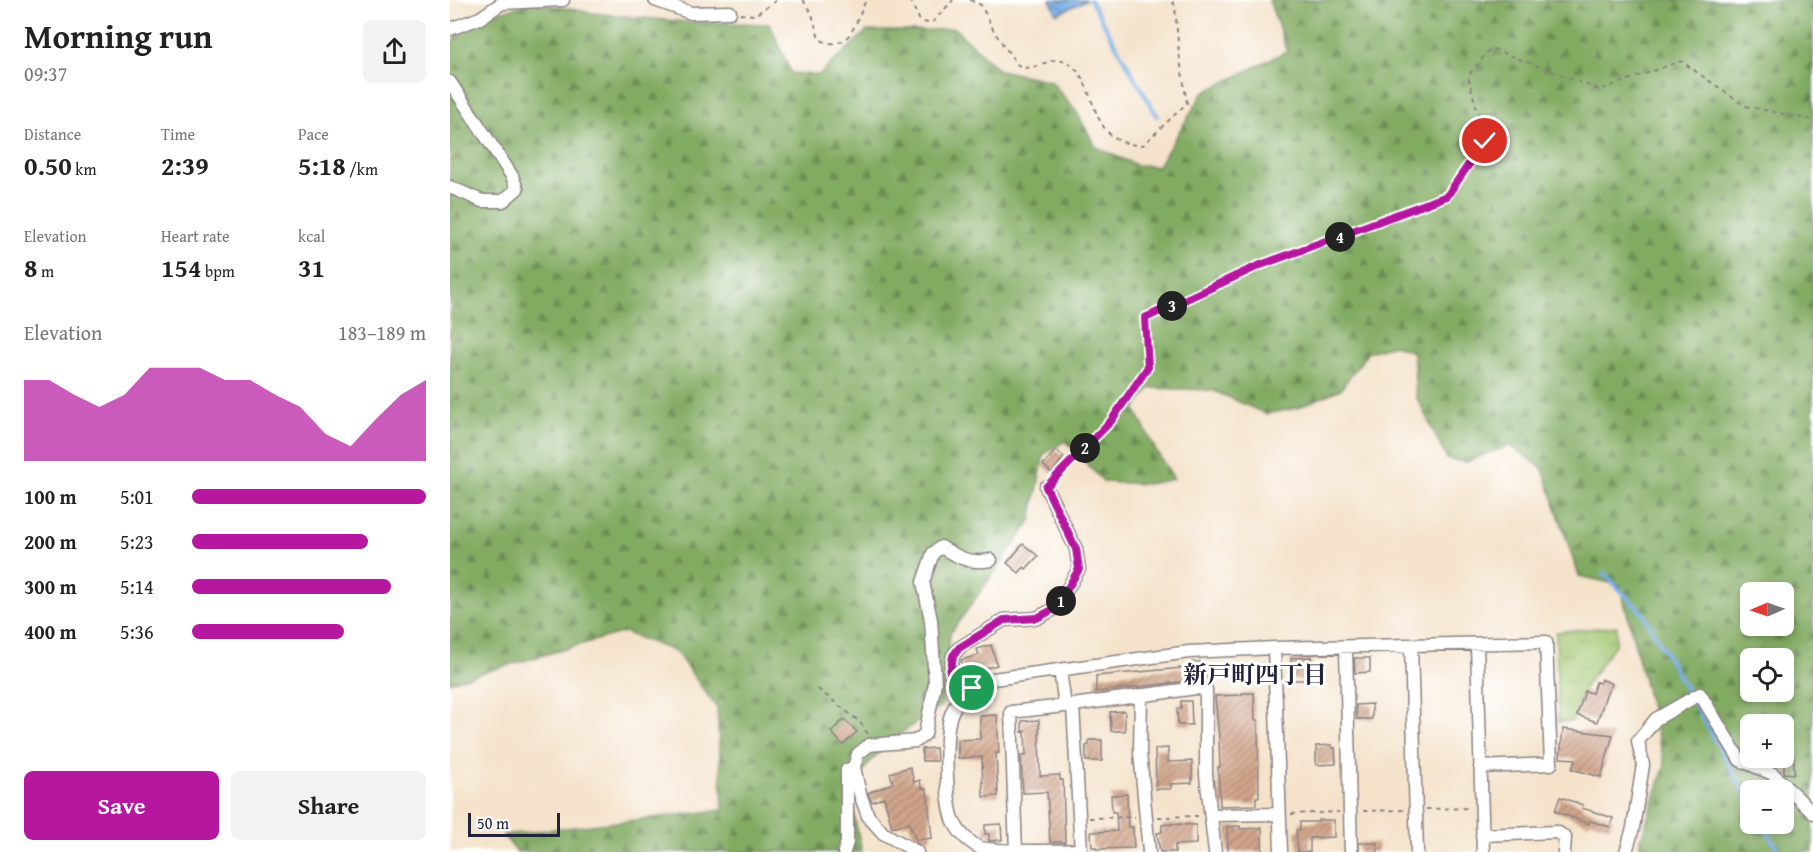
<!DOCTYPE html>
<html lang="en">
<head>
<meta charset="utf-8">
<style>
	body { margin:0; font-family:"Gentium Book Plus","Noto Serif JP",serif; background:#f2f2f2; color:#222; height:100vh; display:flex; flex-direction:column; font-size:22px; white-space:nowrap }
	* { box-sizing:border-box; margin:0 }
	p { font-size:20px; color:#767676 }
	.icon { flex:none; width:33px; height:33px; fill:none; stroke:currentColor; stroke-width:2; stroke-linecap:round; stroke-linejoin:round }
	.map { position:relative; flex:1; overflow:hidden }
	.sheet { display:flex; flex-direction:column; background:#fff; width:450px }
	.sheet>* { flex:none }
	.needle { width:39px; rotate:268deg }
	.fabs { position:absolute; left:1290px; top:582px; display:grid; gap:12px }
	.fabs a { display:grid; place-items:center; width:54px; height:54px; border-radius:9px; background:#fff; box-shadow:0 3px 9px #0003; font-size:30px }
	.scale { position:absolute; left:18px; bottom:15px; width:92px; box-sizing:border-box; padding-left:6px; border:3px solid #22223b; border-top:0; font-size:16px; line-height:21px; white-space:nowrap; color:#22223b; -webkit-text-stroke:4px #fff; paint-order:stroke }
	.pin { position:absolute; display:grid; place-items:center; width:51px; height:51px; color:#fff; margin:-26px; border:3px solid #fff; border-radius:50%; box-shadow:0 2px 6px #0007 }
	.km { position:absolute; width:30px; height:30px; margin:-15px; border-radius:50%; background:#222; color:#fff; font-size:16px; line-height:30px; text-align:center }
	.round { display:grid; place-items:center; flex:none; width:63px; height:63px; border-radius:9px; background:#f2f2f2 }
	.head { display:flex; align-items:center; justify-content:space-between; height:102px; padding:0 24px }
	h1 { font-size:33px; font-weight:600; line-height:45px }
	.figures { display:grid; grid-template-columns:repeat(3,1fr); gap:9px; height:102px; padding:6px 24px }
	.figures div { display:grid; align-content:center }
	.figures b { font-size:26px; font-weight:600 }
	.figures small { font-size:16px; font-weight:400 }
	.figures p { font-size:16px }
	.chart { height:168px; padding:12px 24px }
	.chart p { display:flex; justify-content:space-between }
	.chart svg { width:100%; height:108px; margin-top:6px; fill:#b5179e; opacity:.7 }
	.button { display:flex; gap:12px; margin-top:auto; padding:12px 24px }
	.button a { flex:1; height:69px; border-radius:9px; background:#b5179e; color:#fff; font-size:24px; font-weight:600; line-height:69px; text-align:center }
	.button a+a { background:#f2f2f2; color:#222 }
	ul { padding:0 24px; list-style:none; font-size:20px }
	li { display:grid; grid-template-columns:96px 72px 1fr; align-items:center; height:45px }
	li i { height:15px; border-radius:8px; background:#b5179e }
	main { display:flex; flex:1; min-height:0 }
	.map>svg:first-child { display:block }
	.forest { fill:url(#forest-firs); stroke:#52664e; stroke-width:1.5; fill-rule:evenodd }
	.park { fill:url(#park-crowns); stroke:#627456; stroke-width:1.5 }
	.water { fill:url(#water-waves); stroke:#4e6891; stroke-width:1.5 }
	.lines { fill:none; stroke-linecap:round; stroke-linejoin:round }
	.stream { stroke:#7aaee7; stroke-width:4 }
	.building { fill:url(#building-hatch) }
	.minor-casing { stroke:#8b8282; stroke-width:15 }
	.path { stroke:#8b8282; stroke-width:2; stroke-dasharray:4.5 4.5; stroke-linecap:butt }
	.minor { stroke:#fff; stroke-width:12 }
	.route-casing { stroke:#fff; stroke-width:12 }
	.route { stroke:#b5179e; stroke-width:8 }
	.labels { text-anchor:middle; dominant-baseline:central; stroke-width:6; stroke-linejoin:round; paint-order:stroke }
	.neighbourhood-label { font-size:24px; font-weight:bold; fill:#22223b; stroke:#fff }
</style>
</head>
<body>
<main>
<section class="sheet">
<div class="head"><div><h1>Morning run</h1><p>09:37</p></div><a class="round"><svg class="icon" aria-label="share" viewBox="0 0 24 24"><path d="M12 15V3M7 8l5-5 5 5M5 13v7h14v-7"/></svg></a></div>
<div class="figures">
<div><p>Distance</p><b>0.50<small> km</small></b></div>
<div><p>Time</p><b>2:39</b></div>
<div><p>Pace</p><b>5:18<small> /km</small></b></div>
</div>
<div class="figures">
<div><p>Elevation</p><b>8<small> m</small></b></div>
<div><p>Heart rate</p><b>154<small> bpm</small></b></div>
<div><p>kcal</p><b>31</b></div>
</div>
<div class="chart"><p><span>Elevation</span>183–189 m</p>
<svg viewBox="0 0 160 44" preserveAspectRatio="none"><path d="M0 44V11L10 11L20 17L30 22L40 17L50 6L60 6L70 6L80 11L90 11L100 17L110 22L120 33L130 38L140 27L150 17L160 11V44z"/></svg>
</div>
<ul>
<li><b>100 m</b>5:01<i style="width:100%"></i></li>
<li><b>200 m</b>5:23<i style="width:75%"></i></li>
<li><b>300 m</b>5:14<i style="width:85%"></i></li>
<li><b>400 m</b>5:36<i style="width:65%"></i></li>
</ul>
<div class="button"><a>Save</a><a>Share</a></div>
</section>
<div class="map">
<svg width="1363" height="852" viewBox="0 0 1363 852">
	<defs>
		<pattern id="forest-firs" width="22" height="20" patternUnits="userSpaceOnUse" patternTransform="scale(1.5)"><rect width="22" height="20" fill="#82ab62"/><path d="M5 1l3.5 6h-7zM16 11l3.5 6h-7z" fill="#6a8b52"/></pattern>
		<pattern id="park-crowns" width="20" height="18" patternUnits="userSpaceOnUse" patternTransform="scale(1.5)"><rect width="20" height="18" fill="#a3c670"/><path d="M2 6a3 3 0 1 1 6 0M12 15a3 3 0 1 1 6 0" fill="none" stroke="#8caa62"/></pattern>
		<pattern id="water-waves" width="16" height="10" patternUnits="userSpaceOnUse" patternTransform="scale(1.5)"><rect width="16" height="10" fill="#7aaee7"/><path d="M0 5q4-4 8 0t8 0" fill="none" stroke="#648dbc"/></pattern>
		<pattern id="building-hatch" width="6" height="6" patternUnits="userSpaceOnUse" patternTransform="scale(1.5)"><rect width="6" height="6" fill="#d1a58b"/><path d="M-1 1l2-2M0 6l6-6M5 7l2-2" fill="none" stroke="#a98673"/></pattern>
	</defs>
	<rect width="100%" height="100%" fill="#fff"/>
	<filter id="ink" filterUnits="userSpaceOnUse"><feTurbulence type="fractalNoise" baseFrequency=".0167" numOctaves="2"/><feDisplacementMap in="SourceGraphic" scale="12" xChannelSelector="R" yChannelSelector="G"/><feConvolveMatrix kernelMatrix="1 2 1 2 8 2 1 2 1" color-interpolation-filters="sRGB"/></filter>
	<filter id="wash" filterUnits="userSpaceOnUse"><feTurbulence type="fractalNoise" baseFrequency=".008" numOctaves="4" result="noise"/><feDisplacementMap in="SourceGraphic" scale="24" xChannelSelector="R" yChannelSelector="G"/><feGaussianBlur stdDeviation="1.35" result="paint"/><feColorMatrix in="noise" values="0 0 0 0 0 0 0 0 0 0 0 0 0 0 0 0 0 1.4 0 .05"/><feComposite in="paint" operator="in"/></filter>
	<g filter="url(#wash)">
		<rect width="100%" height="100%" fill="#f4e3ca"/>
		<!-- forest -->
		<path class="forest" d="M819 0H1363V852H1189L1190 842 1215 765 1170 585 1129 576 1093 469 1060 445 1016 462 997 459 966 396 963 352 944 345 918 352 891 389 847 408 816 414 762 390 700 388 685 409 706 451 724 479 697 484 654 482 615 441 594 454 581 521 500 634 491 706 439 741 398 788 412 852H67L53 835 273 810 267 708 226 652 174 632 0 682V46L15 22 83 2 142 13 237 22 320 24 341 73 369 75 417 31H473L504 28 549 70 601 81 626 111 646 147 686 165 708 166 753 93 837 51ZM1300 592H1334V626H1300ZM1300 658H1334V692H1300ZM1300 724H1334V758H1300ZM1300 790H1334V824H1300Z"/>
		<!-- park -->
		<path class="park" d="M1167 626 1166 643 1134 688 1123 721 1108 722 1106 632Z"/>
		<!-- water -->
		<path class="water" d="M600 0H637L607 14Z"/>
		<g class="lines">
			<!-- stream -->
			<path class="stream" d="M640 0 707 116
				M1154 573 1194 615 1300 802
				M1313 824 1329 852"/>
		</g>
		<g id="blocks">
			<!-- building -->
			<path class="building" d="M606 450 614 457 602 473 593 465Z
				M573 544 588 556 576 569 574 567 569 573 557 563Z
				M541 645 547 665 515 674 511 660 529 655 527 649Z
				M861 657 862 680H842L841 658Z
				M904 658H920V672L905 673Z
				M742 662H752L753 666H756V681L745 680 646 692V676L743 667Z
				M1151 679 1162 684 1156 695 1147 722 1127 715 1135 691 1142 693 1146 682 1150 683Z
				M792 693H804L805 720H808L809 797H806V805L770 806 768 767H770L769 738 765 696 792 695Z
				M731 701H741L742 725H728L727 709H731Z
				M922 704V719H907L906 705Z
				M675 711V731H661L660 712Z
				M547 715 549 753H546L548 796 533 797 532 757 508 758V740L530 739V716Z
				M394 719 407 732 393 745 381 732Z
				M589 720 590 776 610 775V780H613L615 842H600L597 792 573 793 571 756H576L575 731 572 732V721Z
				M1113 729 1163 735 1151 777 1122 769 1126 759 1110 758Z
				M639 740H652V761H636V746L639 745Z
				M882 745V748H885L886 764 866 765V746Z
				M486 748 487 761H472V749Z
				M718 748V762L742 761V783L721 784V789H706L705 749Z
				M1334 756H1344V774L1334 773Z
				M460 767 464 782 470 780 471 787 477 790 482 838 466 840 459 823 442 827 434 797 422 802 418 793 443 783 440 773Z
				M677 794 678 827H683L684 848 646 849V847H642L641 832 667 831 666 812H662L661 795Z
				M1110 797 1133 805 1132 808 1163 818 1160 827 1140 821 1139 824 1105 811Z
				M868 820H884V837L860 838V852H848L846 830H850V822H868Z
				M551 824 552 840 539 841V834H535V825Z
				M721 824 746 825V844L725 845V852H710L707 833 712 832V825Z
				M790 826V829L812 828V852H778L777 827Z
				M909 843H927L928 852H909Z"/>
		</g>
	</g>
	<g filter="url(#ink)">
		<use href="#blocks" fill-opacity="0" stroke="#8b8282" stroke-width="1.5"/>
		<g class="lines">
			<defs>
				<path id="minor" d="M205 0 241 13 280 12
					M0 29 30 18 52 3 113 0
					M0 82 62 176 67 189 53 201H32L0 187
					M1027 644 1033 852
					M961 646 967 852
					M824 648 831 852
					M896 648 901 852
					M610 670 615 706
					M691 695 690 752 699 852
					M513 696 500 673 503 656 509 648 554 620 587 618 606 608 629 569 626 549 596 487
					M623 705 631 852
					M762 815 829 814
					M1032 835 1107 832 1115 837 1114 852
					M631 850C607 851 550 852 530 848 519 842 509 833 504 822 496 802 493 733 502 712 509 694 525 686 543 679L739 652 824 648 1096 642 1101 764 1030 767
					M394 852 397 842V770L404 767
					M467 852 433 833 418 816 410 794 404 767 408 754 419 745 466 741 475 734 485 683 481 620 473 582 483 553 491 547C510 558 518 564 541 560
					M566 852 561 712 623 705 746 688 756 689V775L765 852
					M1176 852 1183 828 1193 765 1188 741 1206 719 1250 694 1290 760 1323 774 1363 813"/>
			</defs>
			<!-- minor casing -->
			<use href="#minor" class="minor-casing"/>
			<!-- path -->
			<path class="path" d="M353 0 362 14 369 39C399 55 406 22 416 0
				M460 0 470 21 478 23 484 21 503 0
				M520 0 531 5 545 33 567 64C583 77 602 51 619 63 650 85 636 146 693 145L737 103 729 53 725 6 722 0
				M290 14 305 15 327 0
				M605 478 661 421 698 367 695 318 808 266 997 196 1035 141 1018 76 1041 48 1150 90 1231 61 1295 106 1363 120
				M368 689 410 722 418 734
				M976 809 1021 808
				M913 811 955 810
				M841 814 889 812
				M708 817 748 816
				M639 818 685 817"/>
			<!-- minor -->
			<use href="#minor" class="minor"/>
		</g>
	</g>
	<g class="lines" filter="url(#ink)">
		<defs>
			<path id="route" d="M522 688 513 696 500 673 503 656 509 648 554 620 587 618 606 608 629 569 626 549 596 487 661 421 698 367 695 318 808 266 997 196 1035 141"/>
		</defs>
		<!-- route casing -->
		<use href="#route" class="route-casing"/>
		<!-- route -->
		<use href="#route" class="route"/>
	</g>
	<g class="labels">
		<!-- neighbourhood labels -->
		<g class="neighbourhood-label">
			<text x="805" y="674">新戸町四丁目</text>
		</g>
	</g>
</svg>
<div class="fabs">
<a><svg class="needle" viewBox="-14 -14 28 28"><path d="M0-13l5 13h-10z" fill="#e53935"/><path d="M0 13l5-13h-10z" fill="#767676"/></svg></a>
<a><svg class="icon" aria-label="locate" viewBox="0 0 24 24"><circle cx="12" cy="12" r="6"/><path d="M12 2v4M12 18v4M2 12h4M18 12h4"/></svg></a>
<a>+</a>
<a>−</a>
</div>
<div class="scale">50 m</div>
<div class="pin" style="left:522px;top:688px;background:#1e9e55"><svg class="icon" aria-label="arrive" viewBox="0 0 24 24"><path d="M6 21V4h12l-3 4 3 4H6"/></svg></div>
<div class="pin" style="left:1035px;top:141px;background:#d93025"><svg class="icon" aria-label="check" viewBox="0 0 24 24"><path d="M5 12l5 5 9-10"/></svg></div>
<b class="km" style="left:611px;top:601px">1</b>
<b class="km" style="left:635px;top:448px">2</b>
<b class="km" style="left:722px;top:306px">3</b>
<b class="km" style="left:890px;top:237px">4</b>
</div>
</main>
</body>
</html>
